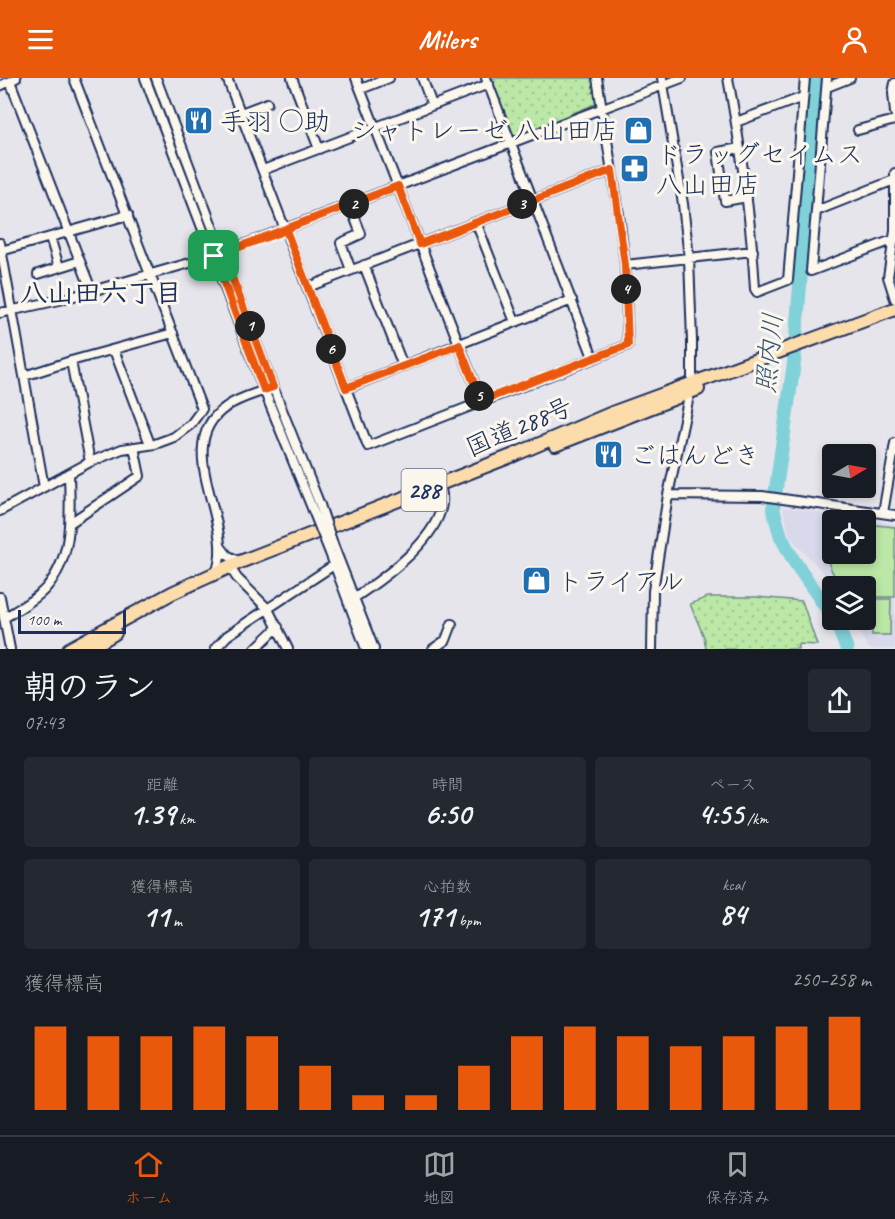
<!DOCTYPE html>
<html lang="ja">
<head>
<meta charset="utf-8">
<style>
	body { margin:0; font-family:Caveat,"Klee One",sans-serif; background:#242831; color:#f1f3f6; height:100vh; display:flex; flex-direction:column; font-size:22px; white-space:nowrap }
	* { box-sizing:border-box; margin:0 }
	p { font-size:20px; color:#9ea1a6 }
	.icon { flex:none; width:33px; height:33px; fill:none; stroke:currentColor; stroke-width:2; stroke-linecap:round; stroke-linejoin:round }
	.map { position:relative; height:571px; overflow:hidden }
	.drawer { display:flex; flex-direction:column; background:#171b24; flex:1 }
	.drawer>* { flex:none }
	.needle { width:39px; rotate:80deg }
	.controls { position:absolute; left:822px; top:366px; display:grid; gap:12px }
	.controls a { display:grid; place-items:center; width:54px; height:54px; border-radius:6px; background:#171b24; box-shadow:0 3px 9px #0003; font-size:30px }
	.scale { position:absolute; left:18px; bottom:15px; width:108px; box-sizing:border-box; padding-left:6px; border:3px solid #1b2f5e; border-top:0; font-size:16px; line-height:21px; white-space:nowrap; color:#1b2f5e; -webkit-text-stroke:4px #fbf7ec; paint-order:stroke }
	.pin { position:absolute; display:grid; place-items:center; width:51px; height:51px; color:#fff; margin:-26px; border-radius:12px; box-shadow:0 3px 9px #0006 }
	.km { position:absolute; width:30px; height:30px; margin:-15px; border-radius:50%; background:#222; color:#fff; font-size:16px; line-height:30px; text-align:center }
	.round { display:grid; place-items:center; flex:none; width:63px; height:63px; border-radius:6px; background:#242831 }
	.head { display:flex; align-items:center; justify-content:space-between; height:102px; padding:0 24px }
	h1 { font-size:33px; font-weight:600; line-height:45px }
	.metrics { display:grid; grid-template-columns:repeat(3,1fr); gap:9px; height:102px; padding:6px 24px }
	.metrics div { display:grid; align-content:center; border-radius:6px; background:#242831; text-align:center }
	.metrics b { font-size:30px; font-weight:600 }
	.metrics small { font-size:16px; font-weight:400 }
	.metrics p { font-size:16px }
	.chart { height:168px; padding:12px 24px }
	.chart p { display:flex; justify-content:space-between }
	.chart svg { width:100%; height:108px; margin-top:6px; stroke:#ea580c; stroke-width:6 }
	header { display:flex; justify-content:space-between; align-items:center; height:78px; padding:0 24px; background:#ea580c; color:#fff; font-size:27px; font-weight:600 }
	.dock { display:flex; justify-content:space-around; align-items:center; height:84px; border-top:2px solid #363941; background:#171b24; font-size:16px; color:#9ea1a6 }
	.dock a { display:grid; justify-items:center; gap:3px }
	.dock .selected { color:#ea580c }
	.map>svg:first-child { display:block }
	.built { fill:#d9d9ec; fill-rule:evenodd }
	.grass { fill:url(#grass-dots); stroke:#6b8c82; stroke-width:1.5 }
	.pitch { fill:#bbe8a6; stroke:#6b8c82; stroke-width:1.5 }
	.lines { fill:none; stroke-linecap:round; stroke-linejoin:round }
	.river { stroke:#81d2d8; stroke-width:14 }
	.minor-casing { stroke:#1b2f5e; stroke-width:12 }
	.highway-casing { stroke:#1b2f5e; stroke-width:16 }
	.minor { stroke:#fbf7ec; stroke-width:8 }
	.highway { stroke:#fddcac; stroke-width:12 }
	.minor-bridge-casing { stroke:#1b2f5e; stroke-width:12; stroke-linecap:butt }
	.minor-bridge { stroke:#fbf7ec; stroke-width:8 }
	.route-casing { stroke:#fff; stroke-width:12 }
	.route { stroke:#ea580c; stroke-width:8 }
	.labels { text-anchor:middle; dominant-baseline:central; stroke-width:6; stroke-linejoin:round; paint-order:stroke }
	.shield { fill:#fbf7ec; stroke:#5e6b89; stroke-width:1.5 }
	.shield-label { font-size:24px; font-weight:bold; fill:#1b2f5e }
	.poi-label { font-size:26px; fill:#1b2f5e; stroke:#fbf7ec; text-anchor:start }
	.street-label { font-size:26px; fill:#1b2f5e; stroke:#fbf7ec }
	.neighbourhood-label { font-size:27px; font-weight:bold; fill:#1b2f5e; stroke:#fbf7ec }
	.water-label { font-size:27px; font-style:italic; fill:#34587c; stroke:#fbf7ec }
</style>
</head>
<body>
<header><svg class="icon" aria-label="menu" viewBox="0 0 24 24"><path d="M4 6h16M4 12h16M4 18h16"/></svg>Milers<svg class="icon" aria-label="person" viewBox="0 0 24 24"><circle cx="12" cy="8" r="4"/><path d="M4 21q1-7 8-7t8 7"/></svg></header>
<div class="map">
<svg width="895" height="571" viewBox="0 0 895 571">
	<defs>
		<pattern id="grass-dots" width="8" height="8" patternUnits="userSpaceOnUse" patternTransform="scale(1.5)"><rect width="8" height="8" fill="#bbe8a6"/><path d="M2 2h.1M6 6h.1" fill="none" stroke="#a0c791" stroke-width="1.8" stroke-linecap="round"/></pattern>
	</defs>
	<rect width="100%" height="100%" fill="#e7e5ec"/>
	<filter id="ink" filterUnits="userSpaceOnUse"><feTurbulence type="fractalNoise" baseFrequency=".0167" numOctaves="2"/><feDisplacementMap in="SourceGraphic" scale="12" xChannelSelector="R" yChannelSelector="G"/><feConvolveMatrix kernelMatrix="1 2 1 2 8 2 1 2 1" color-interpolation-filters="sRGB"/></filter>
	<g filter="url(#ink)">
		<!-- built -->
		<path class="built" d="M783 429 895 446V571H869L852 542H866V508L832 509 827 499 789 458ZM832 442H866V476H832Z"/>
		<!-- grass -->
		<path class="grass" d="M489 0H593L598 25 511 60Z
			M708 519H756L802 523 817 567 798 566V571H706L704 559 690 526Z"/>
		<!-- pitch -->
		<path class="pitch" d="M830 441 839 442H832V476H866V446L895 449V519H866V508H841C822 481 826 473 830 441Z
			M872 521H891L890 557H872Z"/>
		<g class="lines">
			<!-- river -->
			<path class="river" d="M816 0 794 285 773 431 781 459 794 483 832 538
				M835 542 847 571"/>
			<defs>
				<path id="minor" d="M145 0 264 312 312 430
					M156 0 273 309 320 427
					M227 0 368 368 628 267 625 187 619 137 597 0
					M292 0 319 71
					M356 0 481 323
					M422 0 432 27
					M486 0 593 279
					M728 0C741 70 751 140 755 211L757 214 788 202 805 0
					M827 0 811 193 895 161
					M10 3 92 214
					M895 5 893 15 895 35
					M0 8 16 0
					M827 9 850 0
					M361 11 389 0
					M241 35 267 25
					M736 44 803 19
					M858 52 895 42
					M740 70 718 74 725 123 747 119
					M263 92 489 6
					M895 95V153L888 199 895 221
					M350 127 361 156 341 165 351 192
					M816 133 894 102
					M476 144 515 244
					M50 159 59 189
					M0 165 44 409
					M1 173 128 137
					M364 187 403 288
					M625 187 753 173
					M38 196 80 183
					M308 209 612 92
					M0 235 64 221 214 178 682 0
					M114 272 150 366
					M71 283 90 384
					M24 298 71 283 173 255
					M347 310 572 222
					M668 417 762 418 895 437
					M0 433 90 384 122 371 155 366 174 359 191 346 202 331 74 0
					M883 435 895 365
					M70 445 140 398 134 369
					M221 469 227 477 240 484
					M334 469 374 571
					M330 475 366 571
					M233 494 237 500 268 531 288 571
					M216 495C237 445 169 368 226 329 238 320 255 316 268 311
					M0 519 10 571
					M348 524C379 504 459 450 439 406
					M4 540C18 531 34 523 45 511 74 479 70 436 69 396
					M215 571 227 558 249 543 334 487
					M255 571 278 549
					M433 571 446 562 452 546
					M652 571 653 513 668 417 692 304V263L689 180 683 126 662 0"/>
				<path id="highway" d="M555 367 698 311
					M69 571 172 515 240 484 514 377 612 335 895 231
					M88 571 115 555"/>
			</defs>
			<!-- minor casing -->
			<use href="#minor" class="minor-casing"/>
			<!-- highway casing -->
			<use href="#highway" class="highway-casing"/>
			<!-- minor -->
			<use href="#minor" class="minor"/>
			<!-- highway -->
			<use href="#highway" class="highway"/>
			<defs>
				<path id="minor-bridge" d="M320 427 334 469
					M312 430 330 475"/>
			</defs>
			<!-- minor-bridge casing -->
			<use href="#minor-bridge" class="minor-bridge-casing"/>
			<!-- minor-bridge -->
			<use href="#minor-bridge" class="minor-bridge"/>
		</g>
	</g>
	<g class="lines" filter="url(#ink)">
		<defs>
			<path id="route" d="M214 178 264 312 273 309 223 175 398 108 420 166 612 92 625 187 628 267 481 323 459 267 346 310 286 152 223 175 214 178"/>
		</defs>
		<!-- route casing -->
		<use href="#route" class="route-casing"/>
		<!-- route -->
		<use href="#route" class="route"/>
	</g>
	<!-- icons -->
	<defs>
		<symbol id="restaurant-square" viewBox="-11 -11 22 22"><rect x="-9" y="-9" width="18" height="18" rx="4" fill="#1f6fb2" stroke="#fbf7ec"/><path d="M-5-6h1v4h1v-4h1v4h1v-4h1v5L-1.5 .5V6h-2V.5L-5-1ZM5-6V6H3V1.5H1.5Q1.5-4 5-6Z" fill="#fff"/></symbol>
		<symbol id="shop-square" viewBox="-11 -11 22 22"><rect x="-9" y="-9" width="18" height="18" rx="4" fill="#1f6fb2" stroke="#fbf7ec"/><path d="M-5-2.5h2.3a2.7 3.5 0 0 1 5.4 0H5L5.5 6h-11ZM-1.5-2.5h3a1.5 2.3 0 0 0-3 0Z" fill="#fff"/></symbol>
		<symbol id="pharmacy-square" viewBox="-11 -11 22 22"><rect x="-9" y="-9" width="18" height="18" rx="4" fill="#1f6fb2" stroke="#fbf7ec"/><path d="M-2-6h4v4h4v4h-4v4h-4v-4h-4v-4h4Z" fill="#fff"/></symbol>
	</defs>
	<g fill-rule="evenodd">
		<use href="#restaurant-square" x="182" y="26" width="33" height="33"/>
		<use href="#shop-square" x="622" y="36" width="33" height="33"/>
		<use href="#pharmacy-square" x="618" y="74" width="33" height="33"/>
		<use href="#restaurant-square" x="592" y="360" width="33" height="33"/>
		<use href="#shop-square" x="520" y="486" width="33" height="33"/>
	</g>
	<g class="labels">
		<!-- shield labels -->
		<rect class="shield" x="401.5" y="391" width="45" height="42" rx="4.5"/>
		<g class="shield-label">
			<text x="424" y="412">288</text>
		</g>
		<!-- poi labels -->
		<g class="poi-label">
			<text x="220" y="43">手羽 ○助</text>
			<text x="618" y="52" text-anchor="end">シャトレーゼ 八山田店</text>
			<text x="656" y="76">ドラッグセイムス<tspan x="656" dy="30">八山田店</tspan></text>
			<text x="630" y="377">ごはんどき</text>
			<text x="557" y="503">トライアル</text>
		</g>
		<!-- street labels -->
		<g class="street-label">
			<text transform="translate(519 349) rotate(-23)">国道288号</text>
		</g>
		<!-- neighbourhood labels -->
		<g class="neighbourhood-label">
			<text x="101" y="215">八山田六丁目</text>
		</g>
		<!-- water labels -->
		<g class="water-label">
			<text transform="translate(769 275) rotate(-84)">照内川</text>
		</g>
	</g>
</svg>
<div class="controls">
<a><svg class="needle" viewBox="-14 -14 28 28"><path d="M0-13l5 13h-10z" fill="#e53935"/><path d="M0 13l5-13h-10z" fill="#9ea1a6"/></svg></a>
<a><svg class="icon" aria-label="locate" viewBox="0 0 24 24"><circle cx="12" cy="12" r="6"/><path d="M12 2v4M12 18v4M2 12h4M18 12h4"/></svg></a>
<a><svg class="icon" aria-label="layers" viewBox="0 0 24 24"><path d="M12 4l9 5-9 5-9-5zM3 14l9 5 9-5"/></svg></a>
</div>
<div class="scale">100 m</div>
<div class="pin" style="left:214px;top:178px;background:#1e9e55"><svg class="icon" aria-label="arrive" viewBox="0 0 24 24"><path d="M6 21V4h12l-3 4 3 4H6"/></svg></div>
<b class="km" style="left:250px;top:248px">1</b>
<b class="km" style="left:354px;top:126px">2</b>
<b class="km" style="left:522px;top:126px">3</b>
<b class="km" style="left:626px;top:211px">4</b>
<b class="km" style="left:479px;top:318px">5</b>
<b class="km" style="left:331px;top:271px">6</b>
</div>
<section class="drawer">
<div class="head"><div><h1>朝のラン</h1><p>07:43</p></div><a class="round"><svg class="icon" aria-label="share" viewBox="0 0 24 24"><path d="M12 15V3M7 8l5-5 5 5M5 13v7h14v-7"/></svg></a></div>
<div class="metrics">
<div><p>距離</p><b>1.39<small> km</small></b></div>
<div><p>時間</p><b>6:50</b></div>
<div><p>ペース</p><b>4:55<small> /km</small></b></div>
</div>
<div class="metrics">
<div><p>獲得標高</p><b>11<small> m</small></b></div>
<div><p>心拍数</p><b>171<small> bpm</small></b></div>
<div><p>kcal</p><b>84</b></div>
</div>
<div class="chart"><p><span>獲得標高</span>250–258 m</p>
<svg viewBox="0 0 160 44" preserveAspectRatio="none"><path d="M5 44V10M15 44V14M25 44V14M35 44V10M45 44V14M55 44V26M65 44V38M75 44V38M85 44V26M95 44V14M105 44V10M115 44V14M125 44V18M135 44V14M145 44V10M155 44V6"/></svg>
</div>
</section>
<nav class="dock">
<a class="selected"><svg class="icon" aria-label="home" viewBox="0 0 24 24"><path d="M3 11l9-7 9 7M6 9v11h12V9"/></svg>ホーム</a>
<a><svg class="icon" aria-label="map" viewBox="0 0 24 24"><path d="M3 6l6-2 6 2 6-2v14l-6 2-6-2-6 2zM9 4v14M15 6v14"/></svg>地図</a>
<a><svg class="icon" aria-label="saved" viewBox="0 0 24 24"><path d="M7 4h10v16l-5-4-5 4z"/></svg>保存済み</a>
</nav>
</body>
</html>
